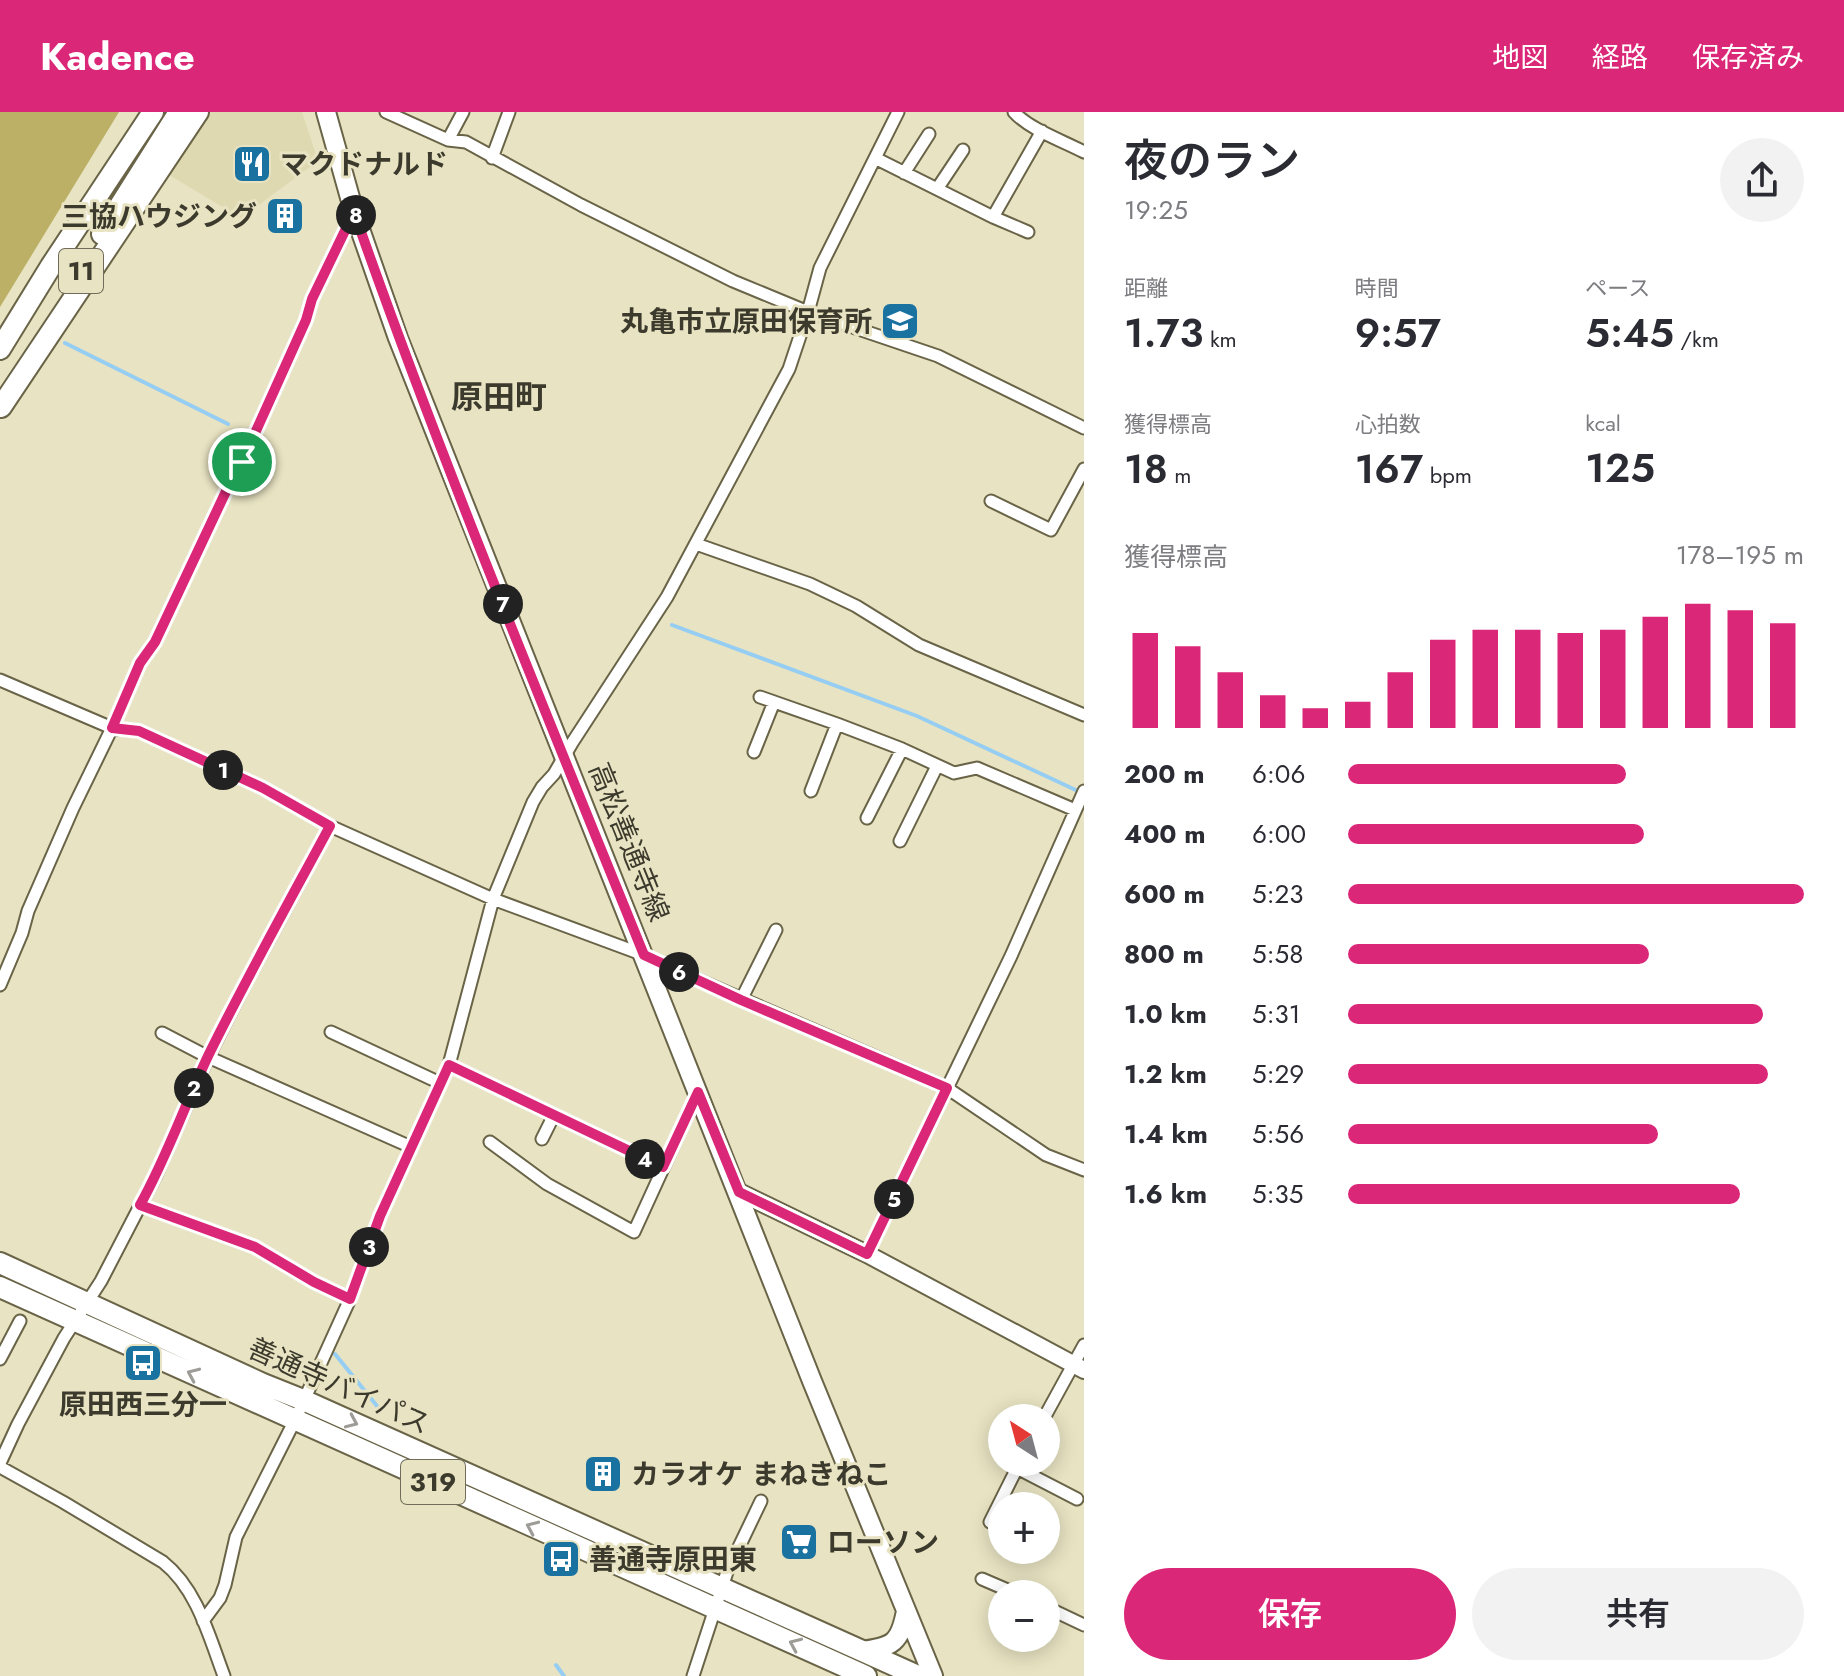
<!DOCTYPE html>
<html lang="ja">
<head>
<meta charset="utf-8">
<style>
	body { margin:0; font-family:Jost,"Noto Sans JP",sans-serif; background:#f2f2f3; color:#2b2b33; height:100vh; display:flex; flex-direction:column; font-size:30px; white-space:nowrap }
	* { box-sizing:border-box; margin:0 }
	p { font-size:26px; color:#7c7c81 }
	.icon { flex:none; width:44px; height:44px; fill:none; stroke:currentColor; stroke-width:2; stroke-linecap:round; stroke-linejoin:round }
	.map { position:relative; flex:1; overflow:hidden }
	.drawer { display:flex; flex-direction:column; background:#fff; width:760px }
	.drawer>* { flex:none }
	.needle { width:52px; rotate:324deg }
	.tools { position:absolute; left:988px; top:1292px; display:grid; gap:16px }
	.tools a { display:grid; place-items:center; width:72px; height:72px; border-radius:50%; background:#fff; box-shadow:0 4px 20px #0003; font-size:40px }
	.pin { position:absolute; display:grid; place-items:center; width:68px; height:68px; color:#fff; margin:-34px; border:4px solid #fff; border-radius:50%; box-shadow:0 2px 8px #0007 }
	.km { position:absolute; width:40px; height:40px; margin:-20px; border-radius:50%; background:#222; color:#fff; font-size:22px; line-height:40px; text-align:center }
	.round { display:grid; place-items:center; flex:none; width:84px; height:84px; border-radius:42px; background:#f2f2f3 }
	.head { display:flex; align-items:center; justify-content:space-between; height:136px; padding:0 40px }
	h1 { font-size:44px; font-weight:600; line-height:60px }
	.figures { display:grid; grid-template-columns:repeat(3,1fr); gap:12px; height:136px; padding:8px 40px }
	.figures div { display:grid; align-content:center }
	.figures b { font-size:40px; font-weight:600 }
	.figures small { font-size:22px; font-weight:400 }
	.figures p { font-size:22px }
	.chart { height:224px; padding:16px 40px }
	.chart p { display:flex; justify-content:space-between }
	.chart svg { width:100%; height:144px; margin-top:8px; stroke:#db2777; stroke-width:6 }
	.cta { display:flex; gap:16px; margin-top:auto; padding:16px 40px }
	.cta a { flex:1; height:92px; border-radius:48px; background:#db2777; color:#fff; font-size:32px; font-weight:600; line-height:92px; text-align:center }
	.cta a+a { background:#f2f2f3; color:#2b2b33 }
	ul { padding:0 40px; list-style:none; font-size:26px }
	li { display:grid; grid-template-columns:128px 96px 1fr; align-items:center; height:60px }
	li i { height:20px; border-radius:10px; background:#db2777 }
	header { display:flex; align-items:center; gap:48px; box-sizing:border-box; height:112px; padding:0 40px; background:#db2777; color:#fff }
	header strong { font-size:38px }
	nav { display:flex; gap:44px; margin-inline-start:auto; font-size:28px }
	main { display:flex; flex:1; min-height:0 }
	.map>svg:first-child { display:block }
	.built { fill:#dfd9b1 }
	.green { fill:#bcb066 }
	.lines { fill:none; stroke-linecap:round; stroke-linejoin:round }
	.stream { stroke:#96cef3; stroke-width:4 }
	.street-casing { stroke:#696447; stroke-width:15 }
	.secondary-casing { stroke:#696447; stroke-width:20 }
	.primary-casing { stroke:#696447; stroke-width:22 }
	.highway-casing { stroke:#696447; stroke-width:24 }
	.street { stroke:#fff; stroke-width:11 }
	.secondary { stroke:#fff; stroke-width:16 }
	.primary { stroke:#fff; stroke-width:18 }
	.highway { stroke:#fff; stroke-width:20 }
	.oneway { stroke:#9e9c96 }
	.route-casing { stroke:#fff; stroke-width:16 }
	.route { stroke:#db2777; stroke-width:10 }
	.labels { text-anchor:middle; dominant-baseline:central; stroke-width:6; stroke-linejoin:round; paint-order:stroke }
	.shield { fill:#e8e3c2; stroke:#706d5a; stroke-width:2 }
	.shield-label { font-size:26px; font-weight:bold; fill:#3c3a2d }
	.poi-label { font-size:28px; font-weight:bold; fill:#3c3a2d; stroke:#e8e3c2; text-anchor:start }
	.street-label { font-size:28px; fill:#3c3a2d; stroke:#e8e3c2 }
	.quarter-label { font-size:32px; font-weight:bold; fill:#3c3a2d; stroke:#e8e3c2 }
</style>
</head>
<body>
<header>
<strong>Kadence</strong>
<nav><a>地図</a><a>経路</a><a>保存済み</a></nav>
</header>
<main>
<div class="map">
<svg width="1084" height="1564" viewBox="0 0 1084 1564">
	<rect width="100%" height="100%" fill="#e8e3c2"/>
	<!-- built -->
	<path class="built" d="M206 0H302L318 49 241 106 166 61Z"/>
	<!-- green -->
	<path class="green" d="M0 0H119L0 195Z"/>
	<g class="lines">
		<!-- stream -->
		<path class="stream" d="M65 231 228 312
			M672 513 917 604 1080 680
			M335 1242 377 1294
			M556 1553 564 1564"/>
		<defs>
			<path id="street" d="M386 0 448 28 466 30 581 93 733 169 808 200 938 244 1084 316
				M1014 0C1029 17 1063 29 1084 40
				M448 28 463 0
				M492 46 509 0
				M875 46 993 105 1042 19
				M904 61 929 22
				M937 77 963 38
				M993 105 1028 120
				M991 389 1051 418 1084 357
				M696 432 810 472 856 494 919 533 1084 603
				M0 568 112 616 139 619 263 676 330 714 493 787 644 843 657 850 947 976 1046 1043 1084 1058
				M760 585 837 612 902 637 954 661 977 656 1075 698
				M754 640 774 590
				M811 679 837 612
				M867 706 902 637
				M900 729 937 654
				M0 873 22 821 28 799 73 696 112 616 140 551 155 530 229 373 242 350 306 208 312 187 354 100
				M741 888 776 818
				M331 920 440 971
				M162 921 208 945 411 1035
				M449 953 663 1055
				M542 1027 554 1003
				M490 1030 547 1072 634 1120 698 980
				M140 1093 255 1135 314 1170 350 1187
				M867 1142 1011 844 1084 679
				M0 1247 20 1209
				M1044 1306 1084 1233
				M0 1351 18 1312 64 1226 101 1169 156 1063 208 945 244 874 330 714
				M0 1355 63 1390 163 1450C197 1477 209 1524 224 1564
				M1017 1356 1077 1387
				M990 1410 1020 1350
				M982 1467 1017 1482
				M1046 1495 1084 1513
				M203 1509 220 1486 225 1473 236 1425 295 1308 350 1187 380 1104 449 953 493 787 533 690 542 675 554 662 572 631 667 485 789 257 808 200 820 156 898 0
				M693 1564 727 1460 761 1389"/>
			<path id="secondary" d="M739 1080 867 1142 1084 1258"/>
			<path id="primary" d="M326 0 354 100 398 226 812 1269 933 1564
				M861 1539C893 1535 900 1531 906 1499"/>
			<path id="highway" d="M102 122 179 0
				M0 237 51 154 153 0
				M1 295 198 0
				M0 1151 263 1272 303 1288 918 1564
				M0 1175 866 1564"/>
		</defs>
		<!-- street casing -->
		<use href="#street" class="street-casing"/>
		<!-- secondary casing -->
		<use href="#secondary" class="secondary-casing"/>
		<!-- primary casing -->
		<use href="#primary" class="primary-casing"/>
		<!-- highway casing -->
		<use href="#highway" class="highway-casing"/>
		<!-- street -->
		<use href="#street" class="street"/>
		<!-- secondary -->
		<use href="#secondary" class="secondary"/>
		<!-- primary -->
		<use href="#primary" class="primary"/>
		<!-- highway -->
		<use href="#highway" class="highway"/>
	</g>
	<!-- one-way arrows -->
	<defs><path id="oneway-chevron" d="M-2-3.5L2.5 0L-2 3.5" fill="none" stroke-width="1.6" stroke-linecap="round" stroke-linejoin="round" transform="scale(2)"/></defs>
	<g class="oneway">
		<use href="#oneway-chevron" transform="translate(193 1262) rotate(-156)"/>
		<use href="#oneway-chevron" transform="translate(352 1310) rotate(24)"/>
		<use href="#oneway-chevron" transform="translate(532 1415) rotate(-156)"/>
		<use href="#oneway-chevron" transform="translate(795 1532) rotate(-156)"/>
	</g>
	<g class="lines">
		<defs>
			<path id="route" d="M354 100C442 351 544 596 644 843L741 888 947 976 867 1142 739 1080 698 980 663 1055 449 953 380 1104 350 1187 314 1170 255 1135 140 1093C167 1045 185 992 209 942 247 865 289 790 330 714L263 676 139 619 112 616 140 551 155 530 229 373 242 350 306 208 312 187Z"/>
		</defs>
		<!-- route casing -->
		<use href="#route" class="route-casing"/>
		<!-- route -->
		<use href="#route" class="route"/>
	</g>
	<!-- icons -->
	<defs>
		<symbol id="restaurant-square" viewBox="-11 -11 22 22"><rect x="-9" y="-9" width="18" height="18" rx="4" fill="#1a72a1" stroke="#e8e3c2"/><path d="M-5-6h1v4h1v-4h1v4h1v-4h1v5L-1.5 .5V6h-2V.5L-5-1ZM5-6V6H3V1.5H1.5Q1.5-4 5-6Z" fill="#fff"/></symbol>
		<symbol id="building-square" viewBox="-11 -11 22 22"><rect x="-9" y="-9" width="18" height="18" rx="4" fill="#1a72a1" stroke="#e8e3c2"/><path d="M-4-6H4V6H1V3H-1V6H-4ZM-2.5-4.3h1.7v1.8h-1.7ZM.8-4.3h1.7v1.8H.8ZM-2.5-1h1.7V.8h-1.7ZM.8-1h1.7V.8H.8Z" fill="#fff"/></symbol>
		<symbol id="school-square" viewBox="-11 -11 22 22"><rect x="-9" y="-9" width="18" height="18" rx="4" fill="#1a72a1" stroke="#e8e3c2"/><path d="M0-5L7-2L0 1L-7-2ZM-4 1L0 2.5L4 1V4Q0 6-4 4Z" fill="#fff"/></symbol>
		<symbol id="bus-square" viewBox="-11 -11 22 22"><rect x="-9" y="-9" width="18" height="18" rx="4" fill="#1a72a1" stroke="#e8e3c2"/><path d="M-5-6H5V4H4V6H2V4H-2V6H-4V4H-5ZM-3.5-4V0h7V-4ZM-3.5 1.2v1.5H-2V1.2ZM2 1.2v1.5H3.5V1.2Z" fill="#fff"/></symbol>
		<symbol id="supermarket-square" viewBox="-11 -11 22 22"><rect x="-9" y="-9" width="18" height="18" rx="4" fill="#1a72a1" stroke="#e8e3c2"/><path d="M-6-5.5h2.5l.6 2H6L4.5 2H-2.5L-4.4-4H-6ZM-1.5 3.2a1.3 1.3 0 1 0 .1 0ZM3 3.2a1.3 1.3 0 1 0 .1 0Z" fill="#fff"/></symbol>
	</defs>
	<g fill-rule="evenodd">
		<use href="#restaurant-square" x="230" y="30" width="44" height="44"/>
		<use href="#building-square" x="263" y="82" width="44" height="44"/>
		<use href="#school-square" x="878" y="187" width="44" height="44"/>
		<use href="#bus-square" x="121" y="1229" width="44" height="44"/>
		<use href="#building-square" x="581" y="1340" width="44" height="44"/>
		<use href="#supermarket-square" x="777" y="1408" width="44" height="44"/>
		<use href="#bus-square" x="539" y="1425" width="44" height="44"/>
	</g>
	<g class="labels">
		<!-- shield labels -->
		<g class="shield">
			<rect x="59" y="137" width="44" height="44" rx="6"/>
			<rect x="401" y="1348" width="64" height="44" rx="6"/>
		</g>
		<g class="shield-label">
			<text x="81" y="159">11</text>
			<text x="433" y="1370">319</text>
		</g>
		<!-- poi labels -->
		<g class="poi-label">
			<text x="280" y="52">マクドナルド</text>
			<text x="257" y="104" text-anchor="end">三協ハウジング</text>
			<text x="872" y="209" text-anchor="end">丸亀市立原田保育所</text>
			<text x="143" y="1292" text-anchor="middle">原田西三分一</text>
			<text x="631" y="1362">カラオケ まねきねこ</text>
			<text x="827" y="1430">ローソン</text>
			<text x="589" y="1447">善通寺原田東</text>
		</g>
		<!-- street labels -->
		<g class="street-label">
			<text transform="translate(629 730) rotate(68)">高松善通寺線</text>
			<text transform="translate(339 1274) rotate(24)">善通寺バイパス</text>
		</g>
		<!-- quarter labels -->
		<g class="quarter-label">
			<text x="499" y="285">原田町</text>
		</g>
	</g>
</svg>
<div class="tools">
<a><svg class="needle" viewBox="-14 -14 28 28"><path d="M0-13l5 13h-10z" fill="#e53935"/><path d="M0 13l5-13h-10z" fill="#7c7c81"/></svg></a>
<a>+</a>
<a>−</a>
</div>
<div class="pin" style="left:242px;top:350px;background:#1e9e55"><svg class="icon" aria-label="arrive" viewBox="0 0 24 24"><path d="M6 21V4h12l-3 4 3 4H6"/></svg></div>
<b class="km" style="left:223px;top:658px">1</b>
<b class="km" style="left:194px;top:976px">2</b>
<b class="km" style="left:369px;top:1135px">3</b>
<b class="km" style="left:645px;top:1047px">4</b>
<b class="km" style="left:894px;top:1087px">5</b>
<b class="km" style="left:679px;top:860px">6</b>
<b class="km" style="left:503px;top:492px">7</b>
<b class="km" style="left:356px;top:103px">8</b>
</div>
<section class="drawer">
<div class="head"><div><h1>夜のラン</h1><p>19:25</p></div><a class="round"><svg class="icon" aria-label="share" viewBox="0 0 24 24"><path d="M12 15V3M7 8l5-5 5 5M5 13v7h14v-7"/></svg></a></div>
<div class="figures">
<div><p>距離</p><b>1.73<small> km</small></b></div>
<div><p>時間</p><b>9:57</b></div>
<div><p>ペース</p><b>5:45<small> /km</small></b></div>
</div>
<div class="figures">
<div><p>獲得標高</p><b>18<small> m</small></b></div>
<div><p>心拍数</p><b>167<small> bpm</small></b></div>
<div><p>kcal</p><b>125</b></div>
</div>
<div class="chart"><p><span>獲得標高</span>178–195 m</p>
<svg viewBox="0 0 160 44" preserveAspectRatio="none"><path d="M5 44V15M15 44V19M25 44V27M35 44V34M45 44V38M55 44V36M65 44V27M75 44V17M85 44V14M95 44V14M105 44V15M115 44V14M125 44V10M135 44V6M145 44V8M155 44V12"/></svg>
</div>
<ul>
<li><b>200 m</b>6:06<i style="width:61%"></i></li>
<li><b>400 m</b>6:00<i style="width:65%"></i></li>
<li><b>600 m</b>5:23<i style="width:100%"></i></li>
<li><b>800 m</b>5:58<i style="width:66%"></i></li>
<li><b>1.0 km</b>5:31<i style="width:91%"></i></li>
<li><b>1.2 km</b>5:29<i style="width:92%"></i></li>
<li><b>1.4 km</b>5:56<i style="width:68%"></i></li>
<li><b>1.6 km</b>5:35<i style="width:86%"></i></li>
</ul>
<div class="cta"><a>保存</a><a>共有</a></div>
</section>
</main>
</body>
</html>
